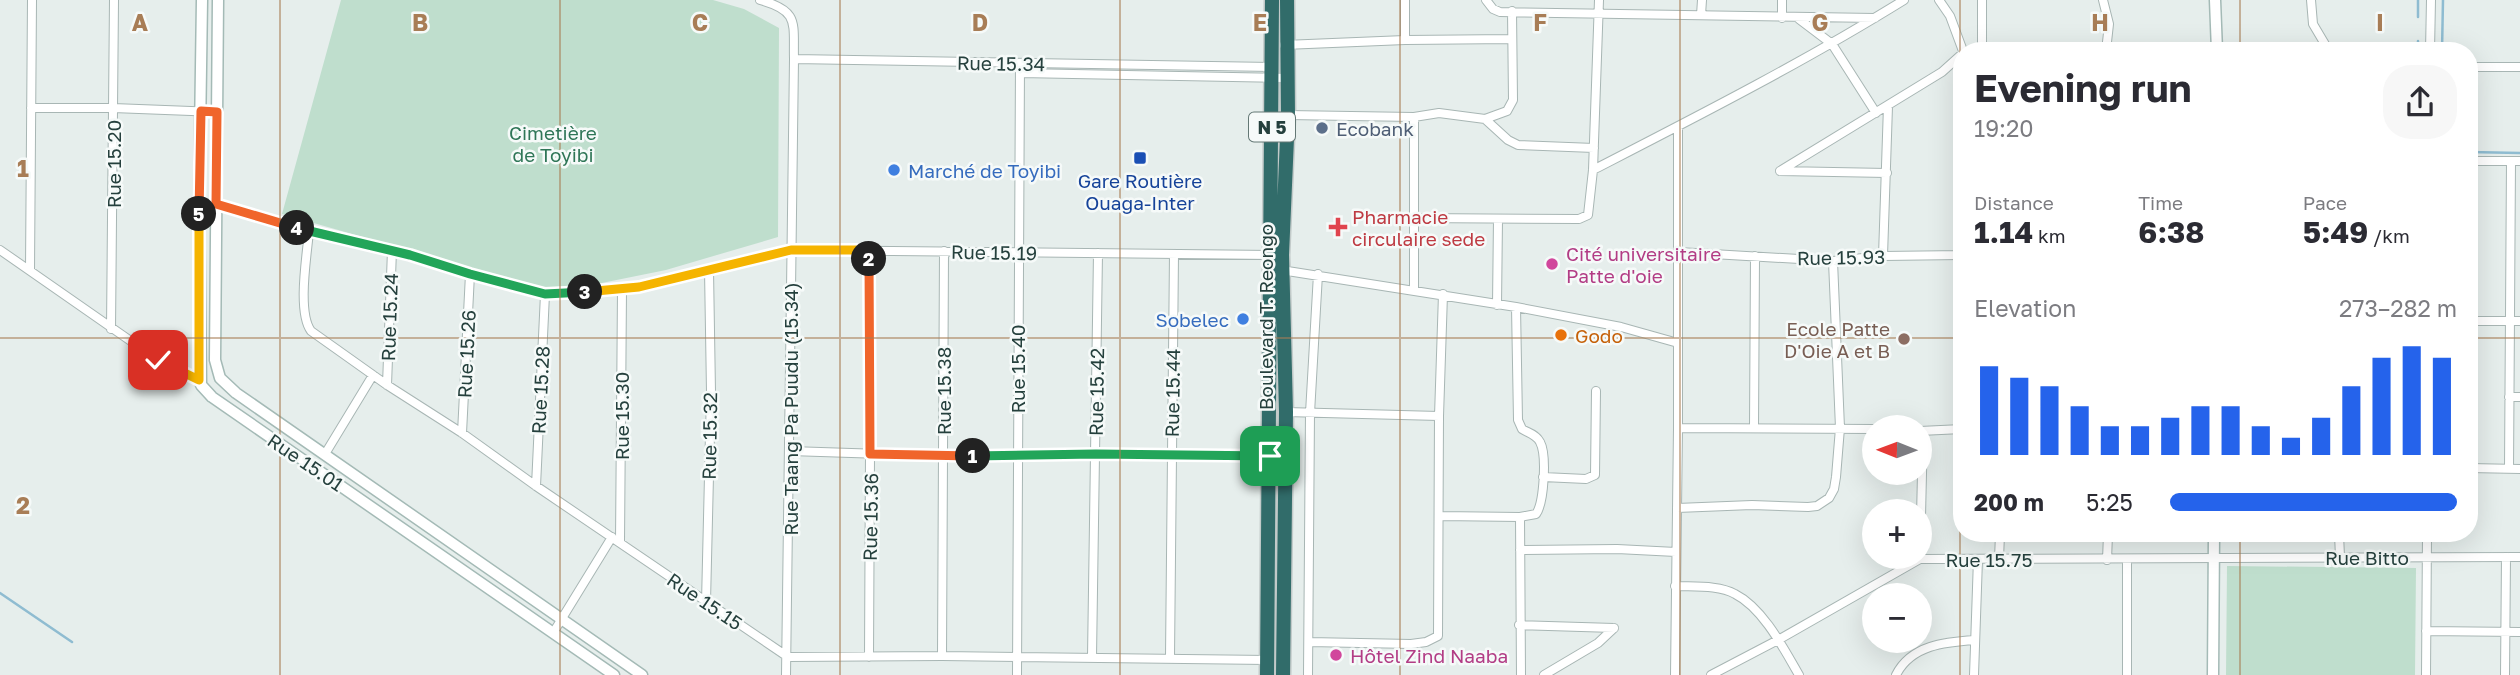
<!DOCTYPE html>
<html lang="en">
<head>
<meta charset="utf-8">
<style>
	body { margin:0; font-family:"Golos Text",sans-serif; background:#f7f7f7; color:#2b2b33; height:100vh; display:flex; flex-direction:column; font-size:26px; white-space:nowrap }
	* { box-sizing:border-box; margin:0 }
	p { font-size:23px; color:#7c7c81 }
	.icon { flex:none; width:38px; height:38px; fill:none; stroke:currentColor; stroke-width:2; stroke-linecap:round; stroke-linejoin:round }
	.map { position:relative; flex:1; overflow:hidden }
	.panel { position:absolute; left:1953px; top:42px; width:525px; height:500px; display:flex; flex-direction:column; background:#fff; border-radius:28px; box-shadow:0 7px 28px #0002 }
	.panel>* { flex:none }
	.needle { width:46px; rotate:271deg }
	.controls { position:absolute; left:1862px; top:415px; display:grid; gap:14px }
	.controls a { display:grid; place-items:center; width:70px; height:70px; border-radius:50%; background:#fff; box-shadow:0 7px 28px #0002; font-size:35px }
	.pin { position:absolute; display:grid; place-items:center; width:60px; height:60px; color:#fff; margin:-30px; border-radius:14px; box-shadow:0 4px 10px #0006 }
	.km { position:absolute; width:35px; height:35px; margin:-18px; border-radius:50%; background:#222; color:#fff; font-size:19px; line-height:35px; text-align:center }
	.round { display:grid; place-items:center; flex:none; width:74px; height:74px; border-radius:28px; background:#f7f7f7 }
	.overview { display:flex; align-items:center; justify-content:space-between; height:119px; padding:0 21px }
	h1 { font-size:38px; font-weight:700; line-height:52px }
	.metrics { display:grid; grid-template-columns:repeat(3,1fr); gap:10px; height:119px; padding:7px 21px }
	.metrics div { display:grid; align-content:center }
	.metrics b { font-size:30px; font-weight:700 }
	.metrics small { font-size:19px; font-weight:400 }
	.metrics p { font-size:19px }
	.chart { height:196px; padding:14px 21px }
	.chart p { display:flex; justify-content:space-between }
	.chart svg { width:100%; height:126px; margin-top:7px; stroke:#2563eb; stroke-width:6 }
	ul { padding:0 21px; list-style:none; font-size:23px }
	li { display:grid; grid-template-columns:112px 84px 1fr; align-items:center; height:52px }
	li i { height:18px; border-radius:9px; background:#2563eb }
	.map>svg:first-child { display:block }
	.green { fill:#bfdecd }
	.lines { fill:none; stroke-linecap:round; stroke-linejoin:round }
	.stream { stroke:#8fbcd1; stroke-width:2.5 }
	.street-casing { stroke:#a8b6b4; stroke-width:10 }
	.secondary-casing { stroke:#a4bab6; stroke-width:13 }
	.highway-casing { stroke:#c2cac9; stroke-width:17 }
	.street { stroke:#fff; stroke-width:8 }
	.secondary { stroke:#fff; stroke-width:10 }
	.highway { stroke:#316c6a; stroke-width:14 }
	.split-1-casing { stroke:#fff; stroke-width:14 }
	.split-2-casing { stroke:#fff; stroke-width:14 }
	.split-3-casing { stroke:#fff; stroke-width:14 }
	.split-4-casing { stroke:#fff; stroke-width:14 }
	.split-5-casing { stroke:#fff; stroke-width:14 }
	.split-6-casing { stroke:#fff; stroke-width:14 }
	.split-1 { stroke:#22a559; stroke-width:9 }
	.split-2 { stroke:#f0652b; stroke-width:9 }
	.split-3 { stroke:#f5b400; stroke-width:9 }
	.split-4 { stroke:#22a559; stroke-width:9 }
	.split-5 { stroke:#f0652b; stroke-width:9 }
	.split-6 { stroke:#f5b400; stroke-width:9 }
	.grid { fill:none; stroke:#a87d56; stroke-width:2; stroke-opacity:0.55 }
	.service-dot { fill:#5c6f8a; stroke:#f6faf9; stroke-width:2.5 }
	.transit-dot { fill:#1a4fb4; stroke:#f6faf9; stroke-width:2.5 }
	.shop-dot { fill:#3f7fe0; stroke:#f6faf9; stroke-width:2.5 }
	.health-dot { fill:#e0444e; stroke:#f6faf9; stroke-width:2.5 }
	.hotel-dot { fill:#d1479c; stroke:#f6faf9; stroke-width:2.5 }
	.food-dot { fill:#e8710a; stroke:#f6faf9; stroke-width:2.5 }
	.education-dot { fill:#8d6e63; stroke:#f6faf9; stroke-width:2.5 }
	.labels { text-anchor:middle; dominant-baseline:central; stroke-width:5; stroke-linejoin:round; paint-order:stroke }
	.shield { fill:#f6faf9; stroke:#647875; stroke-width:2 }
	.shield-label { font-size:18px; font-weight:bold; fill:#25403d }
	.street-label { font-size:19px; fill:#25403d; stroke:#f6faf9 }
	.service-label { font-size:19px; fill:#4e5e75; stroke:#f6faf9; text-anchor:start }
	.park-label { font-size:19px; fill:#2f7657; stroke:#f6faf9 }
	.shop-label { font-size:19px; fill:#366cbe; stroke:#f6faf9; text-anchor:start }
	.transit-label { font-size:19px; fill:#164399; stroke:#f6faf9 }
	.health-label { font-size:19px; fill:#be3a42; stroke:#f6faf9; text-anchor:start }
	.hotel-label { font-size:19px; fill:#b23c85; stroke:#f6faf9; text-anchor:start }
	.education-label { font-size:19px; fill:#785e54; stroke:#f6faf9; text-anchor:end }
	.food-label { font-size:19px; fill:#c56008; stroke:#f6faf9; text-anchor:start }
	.grid-label { font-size:23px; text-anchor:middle; font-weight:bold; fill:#a87d56; stroke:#f6faf9; stroke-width:5; stroke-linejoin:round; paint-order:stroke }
</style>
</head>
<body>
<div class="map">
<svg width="2520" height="675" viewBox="0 0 2520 675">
	<rect width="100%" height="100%" fill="#e6eeec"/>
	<!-- green -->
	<path class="green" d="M341 0H713L744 9 779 28 778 237 666 270 577 288H539L483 276 412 251 282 214Z
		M2227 566 2416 568 2415 675H2226Z"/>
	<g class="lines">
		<!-- stream -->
		<path class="stream" d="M2418 17V0
			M2418 51V41
			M2442 51 2443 0
			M2469 152 2520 153
			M0 593 72 642"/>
		<defs>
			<path id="street" d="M760 0C800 11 793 23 794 59L786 675
				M1486 0 1493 9 1500 12 1875 18
				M1782 0V18
				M1939 0 1950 16 1963 51
				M1982 0V51
				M2103 0 2109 24 2106 51
				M2311 0 2313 24 2329 51
				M1701 15 1702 0
				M1799 19 1832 44 1876 113
				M1405 40V0
				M1284 45 1405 40 1512 39
				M2430 51 2431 0
				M794 59 1274 67
				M2469 67H2520
				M1020 73 1287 78
				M31 108H113L217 112
				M1288 115 1414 117 1439 113 1485 119 1508 140 1518 145 1594 148
				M1485 119 1507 111 1513 100 1512 11
				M2469 161H2520
				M1593 170C1698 116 1804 62 1904 0
				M1780 171 1942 72 1962 54
				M1780 171 1887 173
				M216 204 309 231 410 255 470 274 545 294 639 287 791 250 1273 255
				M1414 218 1579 219 1588 215 1593 170 1599 0
				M309 231C307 255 297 312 311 331L387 385 462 433 536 486 788 657 942 656 1268 660
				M0 250 158 360 199 379
				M1679 252 1833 261 1883 256 1962 255
				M1961 255 1962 188
				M1883 256 1888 106
				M30 270 32 0
				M1281 270 1516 307 1621 327 1678 343
				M1414 289V117
				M1497 305 1498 219
				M2469 321H2520
				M111 329 114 0
				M387 385 392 250
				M2509 397H2520
				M1286 412 1439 416
				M1754 427 1755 256
				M1678 428 1874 429
				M1920 431 1962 429
				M462 433 470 274
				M790 451 943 456 1096 454 1270 456
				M325 454 373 375
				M2469 468 2520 469
				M2509 468 2511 161
				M1543 477 1586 479 1595 475 1596 391
				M536 486 545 294
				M1677 508 1752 505 1808 507 1817 506 1829 498 1834 489 1836 477 1840 428 1833 261
				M1440 516 1520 517 1536 514C1544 503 1547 455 1540 442 1536 434 1528 433 1522 429L1518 420 1516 307
				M1520 517 1521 675
				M2339 534 2340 557
				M620 542 622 290
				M1520 550 1617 549 1676 552
				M1920 559 1923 431
				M1999 559 2000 534
				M2107 560 2108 534
				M1675 586C1694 587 1719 585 1735 594 1763 608 1784 649 1799 675
				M706 602 711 392 709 270
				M1519 625 1614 628
				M2426 631 2520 632
				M553 633 612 537
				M1309 642 1411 644 1426 642 1438 636 1439 416 1443 294
				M942 656 944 251
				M869 657 870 454 869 250
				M1092 657 1098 253
				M1170 657 1174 254
				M1017 675 1020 63
				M1308 675 1310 413 1318 274
				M1544 675 1598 643 1614 628
				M1675 675 1678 428V127
				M1711 675 1778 640 1920 559 2520 557
				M1896 675C1911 645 1945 642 1975 640
				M1974 675 1978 559
				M2127 675V560
				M2426 675 2427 534
				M2505 675 2506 557"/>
			<path id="secondary" d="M202 0 199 202 201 385 212 397 614 675
				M218 0 215 360 220 378 236 393 642 675
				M2215 0 2217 51
				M2213 675 2214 534"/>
			<path id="highway" d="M1267 675 1272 0
				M1283 675 1286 412 1282 255 1288 115 1287 0"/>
		</defs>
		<!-- street casing -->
		<use href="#street" class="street-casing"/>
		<!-- secondary casing -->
		<use href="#secondary" class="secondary-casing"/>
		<!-- highway casing -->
		<use href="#highway" class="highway-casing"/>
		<!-- street -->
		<use href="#street" class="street"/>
		<!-- secondary -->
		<use href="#secondary" class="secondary"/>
		<!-- highway -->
		<use href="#highway" class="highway"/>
	</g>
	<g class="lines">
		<defs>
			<path id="split-1" d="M973 456 1096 454 1270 456"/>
			<path id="split-2" d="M869 259 870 454 973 456"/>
			<path id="split-3" d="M585 292 639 287 791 250H869V259"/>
			<path id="split-4" d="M297 228 410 255 470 274 545 294 585 292"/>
			<path id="split-5" d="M199 214 201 111 217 112 216 204 297 228"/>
			<path id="split-6" d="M158 360 199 380V214"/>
		</defs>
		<!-- split-1 casing -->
		<use href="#split-1" class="split-1-casing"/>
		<!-- split-2 casing -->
		<use href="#split-2" class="split-2-casing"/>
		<!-- split-3 casing -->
		<use href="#split-3" class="split-3-casing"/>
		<!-- split-4 casing -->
		<use href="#split-4" class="split-4-casing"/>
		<!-- split-5 casing -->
		<use href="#split-5" class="split-5-casing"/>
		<!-- split-6 casing -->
		<use href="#split-6" class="split-6-casing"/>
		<!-- split-1 -->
		<use href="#split-1" class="split-1"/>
		<!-- split-2 -->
		<use href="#split-2" class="split-2"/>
		<!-- split-3 -->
		<use href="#split-3" class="split-3"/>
		<!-- split-4 -->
		<use href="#split-4" class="split-4"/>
		<!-- split-5 -->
		<use href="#split-5" class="split-5"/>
		<!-- split-6 -->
		<use href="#split-6" class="split-6"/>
	</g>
	<!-- grid -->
	<path class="grid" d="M280 0V675M560 0V675M840 0V675M1120 0V675M1400 0V675M1680 0V675M1960 0V675M2240 0V51M0 338H1962M2469 338H2520M2240 534V675"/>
	<!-- markers -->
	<circle class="service-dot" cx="1322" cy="128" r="7"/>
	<rect class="transit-dot" x="1133" y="151" width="14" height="14" rx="3.5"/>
	<g class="shop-dot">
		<circle cx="894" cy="170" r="7"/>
		<circle cx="1243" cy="319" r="7"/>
	</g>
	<path class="health-dot" d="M1334.5 216.5h7v7h7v7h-7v7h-7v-7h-7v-7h7z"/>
	<g class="hotel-dot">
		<circle cx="1552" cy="264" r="7"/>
		<circle cx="1336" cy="655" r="7"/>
	</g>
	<circle class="food-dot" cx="1561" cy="335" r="7"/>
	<circle class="education-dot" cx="1904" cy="339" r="7"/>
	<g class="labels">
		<!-- shield labels -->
		<rect class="shield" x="1249" y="112.5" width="46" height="29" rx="5"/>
		<g class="shield-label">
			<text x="1272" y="127">N 5</text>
		</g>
		<!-- street labels -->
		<g class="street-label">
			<text transform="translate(1001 63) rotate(1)">Rue 15.34</text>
			<text transform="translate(113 164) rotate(-90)">Rue 15.20</text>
			<text transform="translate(994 252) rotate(1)">Rue 15.19</text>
			<text transform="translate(1841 257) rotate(-1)">Rue 15.93</text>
			<text transform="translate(389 317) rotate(-88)">Rue 15.24</text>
			<text transform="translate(1265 317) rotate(-90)">Boulevard T. Reongo</text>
			<text transform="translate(466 354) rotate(-87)">Rue 15.26</text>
			<text transform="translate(1017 369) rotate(-90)">Rue 15.40</text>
			<text transform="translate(540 390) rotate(-87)">Rue 15.28</text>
			<text transform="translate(943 391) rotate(-90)">Rue 15.38</text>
			<text transform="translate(1096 392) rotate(-89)">Rue 15.42</text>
			<text transform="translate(1172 393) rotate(-89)">Rue 15.44</text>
			<text transform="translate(790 409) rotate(-90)">Rue Taang Pa Puudu (15.34)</text>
			<text transform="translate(621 416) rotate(-90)">Rue 15.30</text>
			<text transform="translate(709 436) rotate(-89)">Rue 15.32</text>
			<text transform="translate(306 462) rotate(34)">Rue 15.01</text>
			<text transform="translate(870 517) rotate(-89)">Rue 15.36</text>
			<text x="2367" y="557">Rue Bitto</text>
			<text x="1989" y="559">Rue 15.75</text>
			<text transform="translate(705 601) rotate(34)">Rue 15.15</text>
		</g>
		<!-- service labels -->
		<g class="service-label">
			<text x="1336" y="128">Ecobank</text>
		</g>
		<!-- park labels -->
		<g class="park-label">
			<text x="553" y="132">Cimetière<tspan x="553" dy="22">de Toyibi</tspan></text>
		</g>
		<!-- shop labels -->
		<g class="shop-label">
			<text x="908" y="170">Marché de Toyibi</text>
			<text x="1229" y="319" text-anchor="end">Sobelec</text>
		</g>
		<!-- transit labels -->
		<g class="transit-label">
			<text x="1140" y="180">Gare Routière<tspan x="1140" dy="22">Ouaga-Inter</tspan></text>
		</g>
		<!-- health labels -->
		<g class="health-label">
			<text x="1352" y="216">Pharmacie<tspan x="1352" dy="22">circulaire sede</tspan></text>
		</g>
		<!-- hotel labels -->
		<g class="hotel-label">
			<text x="1566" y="253">Cité universitaire<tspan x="1566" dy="22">Patte d'oie</tspan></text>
			<text x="1350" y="655">Hôtel Zind Naaba</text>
		</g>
		<!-- education labels -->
		<g class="education-label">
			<text x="1890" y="328">Ecole Patte<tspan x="1890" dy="22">D'Oie A et B</tspan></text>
		</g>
		<!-- food labels -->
		<g class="food-label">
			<text x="1575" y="335">Godo</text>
		</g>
	</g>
	<g class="grid-label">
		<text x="140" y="31">A</text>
		<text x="420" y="31">B</text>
		<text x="700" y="31">C</text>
		<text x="980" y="31">D</text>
		<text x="1260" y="31">E</text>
		<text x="1540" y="31">F</text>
		<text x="1820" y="31">G</text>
		<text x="2100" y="31">H</text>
		<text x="2380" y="31">I</text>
		<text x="23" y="177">1</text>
		<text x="23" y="514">2</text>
	</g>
</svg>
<div class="controls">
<a><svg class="needle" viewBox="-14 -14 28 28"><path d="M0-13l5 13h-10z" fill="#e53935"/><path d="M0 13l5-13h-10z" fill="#7c7c81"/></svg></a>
<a>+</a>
<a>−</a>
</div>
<div class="pin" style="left:1270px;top:456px;background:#1e9e55"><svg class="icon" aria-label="arrive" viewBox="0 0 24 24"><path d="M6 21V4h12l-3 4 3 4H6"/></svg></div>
<div class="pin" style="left:158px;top:360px;background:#d93025"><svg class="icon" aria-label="check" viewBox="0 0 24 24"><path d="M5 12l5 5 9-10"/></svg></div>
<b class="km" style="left:973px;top:456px">1</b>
<b class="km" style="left:869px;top:259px">2</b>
<b class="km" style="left:585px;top:292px">3</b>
<b class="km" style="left:297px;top:228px">4</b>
<b class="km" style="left:199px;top:214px">5</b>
<section class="panel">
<div class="overview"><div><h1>Evening run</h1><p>19:20</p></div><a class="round"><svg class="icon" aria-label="share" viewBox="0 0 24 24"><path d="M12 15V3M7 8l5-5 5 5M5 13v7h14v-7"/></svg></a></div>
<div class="metrics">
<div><p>Distance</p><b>1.14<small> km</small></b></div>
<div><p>Time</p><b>6:38</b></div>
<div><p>Pace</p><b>5:49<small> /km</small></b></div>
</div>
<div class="chart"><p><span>Elevation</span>273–282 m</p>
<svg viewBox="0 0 160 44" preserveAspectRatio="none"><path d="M5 44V13M15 44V17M25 44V20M35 44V27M45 44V34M55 44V34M65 44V31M75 44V27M85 44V27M95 44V34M105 44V38M115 44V31M125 44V20M135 44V10M145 44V6M155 44V10"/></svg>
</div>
<ul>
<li><b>200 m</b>5:25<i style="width:100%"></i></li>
</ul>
</section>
</div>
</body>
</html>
